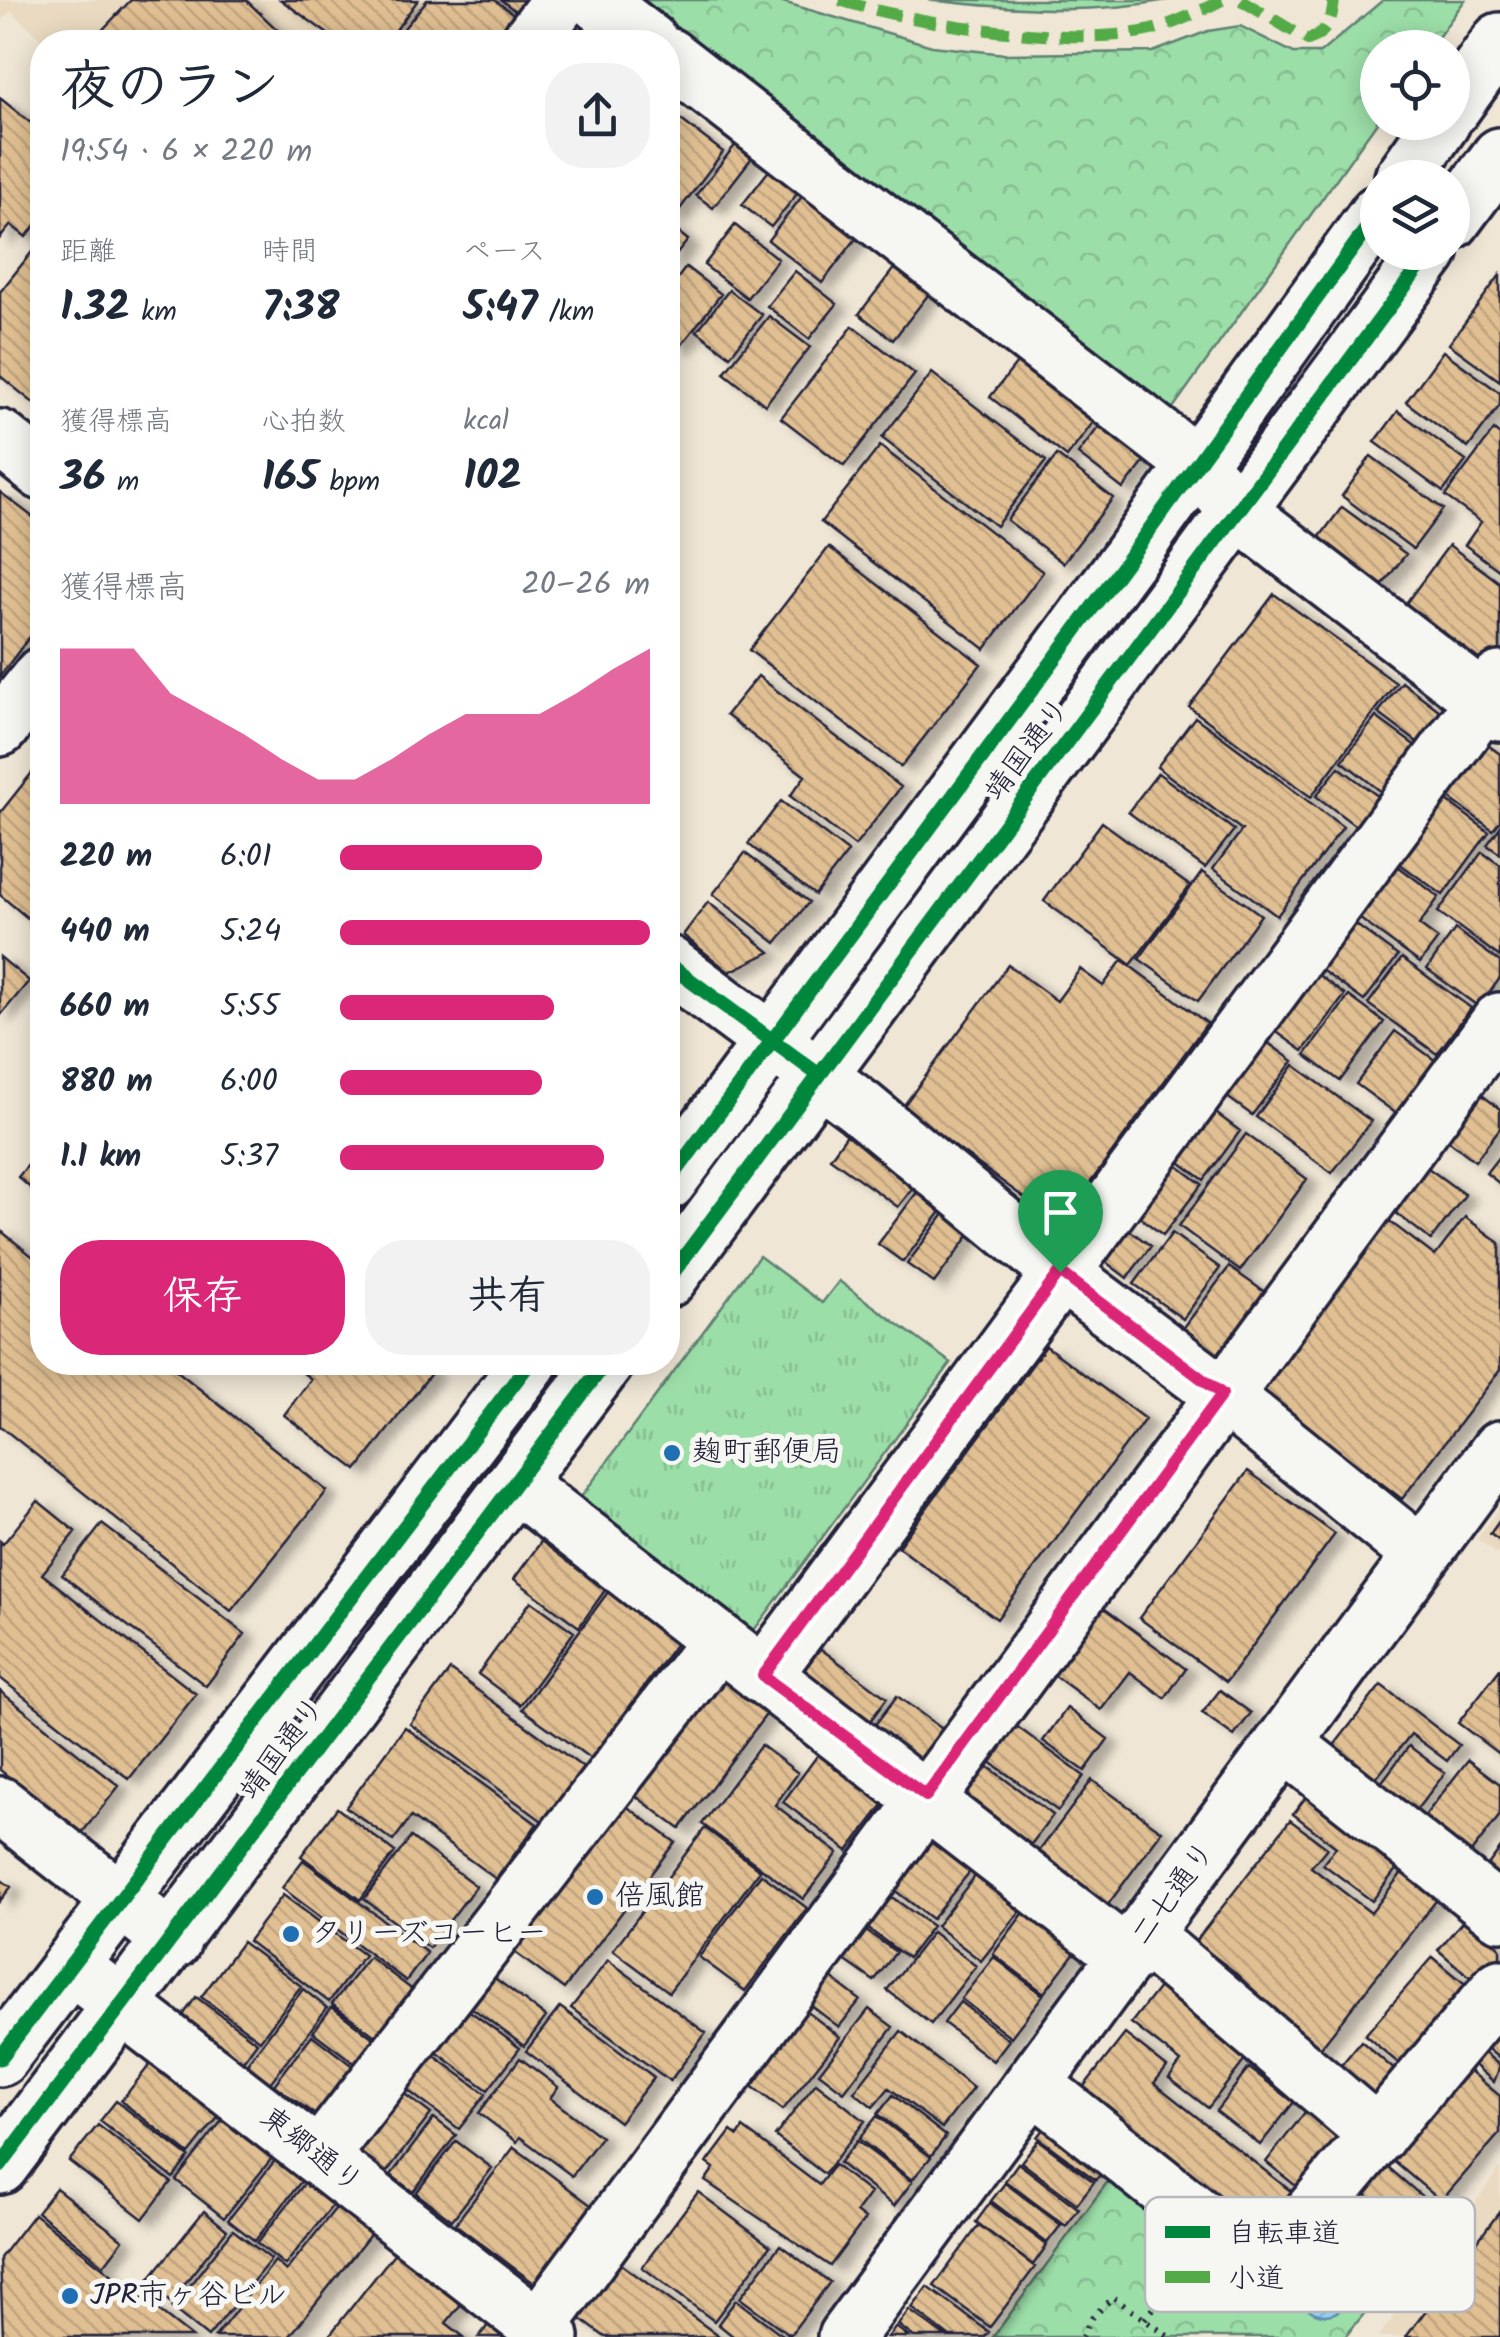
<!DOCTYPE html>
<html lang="ja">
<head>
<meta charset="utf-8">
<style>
	body { margin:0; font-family:Kalam,"Klee One",sans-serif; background:#f2f2f3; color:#1f2937; height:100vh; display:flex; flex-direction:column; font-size:38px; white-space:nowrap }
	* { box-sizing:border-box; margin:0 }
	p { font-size:32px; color:#747a83 }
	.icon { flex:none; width:55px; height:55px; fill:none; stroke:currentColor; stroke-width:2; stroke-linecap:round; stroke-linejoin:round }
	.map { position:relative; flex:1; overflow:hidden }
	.side { position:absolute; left:30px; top:30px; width:650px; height:1345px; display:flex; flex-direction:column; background:#fff; border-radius:40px; box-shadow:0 5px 25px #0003 }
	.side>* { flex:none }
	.tools { position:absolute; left:1360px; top:30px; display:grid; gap:20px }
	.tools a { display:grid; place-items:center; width:110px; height:110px; border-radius:50%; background:#fff; box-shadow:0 5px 25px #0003; font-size:50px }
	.pin { position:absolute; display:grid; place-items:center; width:85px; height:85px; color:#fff; margin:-102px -42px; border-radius:50% 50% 50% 0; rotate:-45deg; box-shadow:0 0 10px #0007 }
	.pin .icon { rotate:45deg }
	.round { display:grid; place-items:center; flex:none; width:105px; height:105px; border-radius:40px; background:#f2f2f3 }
	.head { display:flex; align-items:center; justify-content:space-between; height:170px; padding:0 30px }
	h1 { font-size:55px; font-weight:700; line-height:75px }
	.metrics { display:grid; grid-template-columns:repeat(3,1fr); gap:15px; height:170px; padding:10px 30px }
	.metrics div { display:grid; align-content:center }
	.metrics b { font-size:42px; font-weight:700 }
	.metrics small { font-size:28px; font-weight:400 }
	.metrics p { font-size:28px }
	.chart { height:280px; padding:20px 30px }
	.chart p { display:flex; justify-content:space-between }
	.chart svg { width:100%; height:180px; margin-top:10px; fill:#db2777; opacity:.7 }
	.cta { display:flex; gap:20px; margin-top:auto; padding:20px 30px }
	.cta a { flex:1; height:115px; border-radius:40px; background:#db2777; color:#fff; font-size:40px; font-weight:700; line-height:115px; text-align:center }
	.cta a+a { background:#f2f2f3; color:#1f2937 }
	ul { padding:0 30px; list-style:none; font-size:32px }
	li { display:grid; grid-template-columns:160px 120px 1fr; align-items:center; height:75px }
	li i { height:25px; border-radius:12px; background:#db2777 }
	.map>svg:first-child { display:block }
	.built { fill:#eadac1 }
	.grass { fill:url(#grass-tufts); stroke:#5f8072; stroke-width:2.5 }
	.forest { fill:url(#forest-crowns); stroke:#5f8072; stroke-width:2.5 }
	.water { fill:url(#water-waves); stroke:#648ba9; stroke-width:2.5 }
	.building { fill:url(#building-back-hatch); stroke:#22223b; stroke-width:2.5; filter:url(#shadow) }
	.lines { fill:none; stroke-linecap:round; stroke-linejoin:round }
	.minor-casing { stroke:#22223b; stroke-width:62 }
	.major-casing { stroke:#22223b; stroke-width:62 }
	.path { stroke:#22223b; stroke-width:6; stroke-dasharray:2.5 8; stroke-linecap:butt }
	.minor { stroke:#f6f6f2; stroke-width:55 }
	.major { stroke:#f6f6f2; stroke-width:55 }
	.quiet { stroke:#53aa46; stroke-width:12; stroke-dasharray:25 12; stroke-linecap:butt }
	.cycleway-casing { stroke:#f6f6f2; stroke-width:21 }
	.cycleway { stroke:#00873e; stroke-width:15 }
	.route-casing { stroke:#fff; stroke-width:20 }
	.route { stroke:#db2777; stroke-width:12 }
	.poi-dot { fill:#1f6fb2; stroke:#f6f6f2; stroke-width:4 }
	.labels { text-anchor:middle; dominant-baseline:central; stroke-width:10; stroke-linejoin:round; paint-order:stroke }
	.street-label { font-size:30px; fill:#22223b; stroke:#f6f6f2 }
	.poi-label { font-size:30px; fill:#22223b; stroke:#f6f6f2; text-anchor:start }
	.key { fill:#f6f6f2; stroke:#b6b6bb; stroke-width:2.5 }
	.key-label { font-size:28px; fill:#22223b }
</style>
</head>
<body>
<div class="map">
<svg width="1500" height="2337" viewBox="0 0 1500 2337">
	<defs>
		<pattern id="grass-tufts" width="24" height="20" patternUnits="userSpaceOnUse" patternTransform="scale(2.5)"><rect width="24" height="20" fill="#9cdea8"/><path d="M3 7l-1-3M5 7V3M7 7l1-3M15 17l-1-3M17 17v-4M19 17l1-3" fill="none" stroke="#86be92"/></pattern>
		<pattern id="forest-crowns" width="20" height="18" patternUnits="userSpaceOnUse" patternTransform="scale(2.5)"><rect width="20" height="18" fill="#9cdea8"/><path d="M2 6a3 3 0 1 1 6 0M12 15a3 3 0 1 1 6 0" fill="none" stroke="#86be92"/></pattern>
		<pattern id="water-waves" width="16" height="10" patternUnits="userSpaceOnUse" patternTransform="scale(2.5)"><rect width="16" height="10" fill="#90d1f2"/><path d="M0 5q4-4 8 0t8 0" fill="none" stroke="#7cb3d0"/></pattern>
		<pattern id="building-back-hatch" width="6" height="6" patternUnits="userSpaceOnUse" patternTransform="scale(2.5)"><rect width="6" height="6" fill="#e0bf92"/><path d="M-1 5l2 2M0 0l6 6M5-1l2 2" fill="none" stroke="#c0a47f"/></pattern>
		<filter id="shadow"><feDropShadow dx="11" dy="6" stdDeviation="5" flood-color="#0004"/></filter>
	</defs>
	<rect width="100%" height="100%" fill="#efe6d5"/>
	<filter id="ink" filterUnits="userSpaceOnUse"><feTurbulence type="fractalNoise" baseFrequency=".01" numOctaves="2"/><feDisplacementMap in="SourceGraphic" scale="20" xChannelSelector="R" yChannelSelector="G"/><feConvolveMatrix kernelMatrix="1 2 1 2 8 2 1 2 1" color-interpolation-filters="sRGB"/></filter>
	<g filter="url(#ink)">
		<!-- built -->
		<path class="built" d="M0 0H538L506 42H45L11 11 0 24Z
			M1500 1507V1556L1477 1539Z
			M1500 2167V2337H1378L1414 2291Z"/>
		<!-- grass -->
		<path class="grass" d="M759 1256 822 1303 839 1281 951 1363 749 1637 573 1508Z"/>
		<!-- forest -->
		<path class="forest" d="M615 0H776L932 46 1005 54 1153 52 1208 31 1240 26 1294 53H1320L1383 0H1465L1431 47 1378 48 1377 122 1163 422Z
			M929 0H1167C1088 15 1008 9 929 0Z
			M1117 2169 1321 2220 1391 2281 1345 2337H993Z"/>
		<!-- water -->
		<path class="water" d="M1300 2290a25 25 0 1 1 50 0a25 25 0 1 1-50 0Z"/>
		<!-- building -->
		<path class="building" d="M131 0H246L290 42H91Z
			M281 0H418L387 42H339Z
			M427 0H495L520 19 502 42H393Z
			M501 0H536L523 17Z
			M0 98 42 132V217L26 237 11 225 0 238Z
			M668 110 723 152 674 217 668 212Z
			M740 139 757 151 713 208 696 195Z
			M774 164 803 186 771 227 742 205Z
			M811 185 865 227 822 283 768 240Z
			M668 224 688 240 668 265Z
			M735 225 778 259 747 298 704 265Z
			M35 248 42 254V410L0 376V292Z
			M905 254 939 281 893 340 859 314Z
			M686 267 721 294 680 347 668 337V291Z
			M795 271 837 304 809 339 767 306Z
			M1500 275V381L1449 344Z
			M729 290 762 315 730 356 697 331Z
			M769 316 810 347 765 405 724 373Z
			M853 326 915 374 844 466 781 418Z
			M1028 349 1104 408 1067 457 990 397Z
			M1443 351 1500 393V405L1468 448 1406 402Z
			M932 373 1046 461 996 526 882 438Z
			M1398 411 1466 461 1443 492 1375 442Z
			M1107 416 1153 451 1123 489 1078 454Z
			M1494 430 1500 435V571L1465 545 1481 522 1445 496Z
			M880 446 1043 572 985 649 821 522Z
			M1057 455 1113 498 1063 563 1007 520Z
			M1371 456 1443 509 1413 549 1342 496Z
			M0 492 42 524V620L0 676Z
			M1342 507 1406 554 1377 592 1313 546Z
			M1449 545 1500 583V660L1486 679 1398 614Z
			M829 547 981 664 901 767 749 650Z
			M1274 594 1396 683 1311 797 1189 707Z
			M758 676 901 787 855 846 790 796 805 776 726 715Z
			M1402 682 1444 714 1421 745 1378 713Z
			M1195 717 1343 827 1277 916 1213 869 1242 830 1157 767Z
			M1376 717 1417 747 1383 793 1342 761Z
			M1481 740 1500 754V821L1493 830 1442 793Z
			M42 760V930L0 895V813Z
			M1339 767 1379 797 1357 827 1316 796Z
			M1158 773 1234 830 1205 868 1128 812Z
			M1439 795 1489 832 1443 895 1393 859Z
			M781 801 848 852 815 895 748 844Z
			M1102 822 1190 886 1131 965 1044 901Z
			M1500 827V854L1487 845Z
			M1482 852 1500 865V957L1438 912Z
			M745 853 809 902 776 943 713 894Z
			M1391 861 1439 897 1419 925 1438 939 1420 963 1352 913Z
			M1202 872 1261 915 1198 1001 1139 959Z
			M708 902 770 952 729 972 683 935Z
			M1343 915 1398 956 1364 1001 1309 961Z
			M1455 929 1500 962V978L1479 1007 1427 969Z
			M0 957 29 981 0 1016Z
			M1402 958 1471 1008 1437 1054 1368 1004Z
			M1122 960 1207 1023 1060 1224 902 1108 1008 965 1057 1001 1080 969 1103 986Z
			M1309 968 1345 995 1303 1051 1267 1025Z
			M1349 996 1384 1022 1340 1081 1305 1055Z
			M1395 1031 1436 1061 1397 1114 1356 1084Z
			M1259 1036 1293 1061 1252 1115 1219 1091Z
			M1294 1065 1371 1121 1332 1173 1256 1117Z
			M1473 1088 1500 1109V1128L1475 1161 1439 1133Z
			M1209 1108 1240 1131 1204 1180 1173 1157Z
			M851 1129 920 1179 898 1207 830 1158Z
			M1246 1134 1307 1179 1240 1271 1179 1226Z
			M42 1148V1198L18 1177Z
			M1500 1155V1184L1486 1173Z
			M1167 1158 1202 1184 1163 1235 1130 1210Z
			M1424 1165 1465 1195 1431 1240 1391 1209Z
			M921 1187 946 1205 903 1262 878 1244Z
			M947 1210 974 1229 934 1283 907 1264Z
			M1465 1217 1500 1243V1370L1402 1499 1259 1390 1389 1221 1435 1256Z
			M1121 1224 1151 1246 1127 1278 1098 1256Z
			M0 1230 42 1264V1362H166L327 1491 231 1611 0 1426Z
			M1172 1233 1220 1268 1183 1319 1134 1284Z
			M1229 1267 1269 1295 1222 1360 1182 1330Z
			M1046 1346 1145 1419 997 1619 898 1547Z
			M289 1362H419L432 1372 357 1470 284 1415 311 1379Z
			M1248 1471 1335 1534 1226 1682 1139 1618Z
			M38 1501 76 1532 42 1574 196 1694 129 1779 0 1678V1541L3 1544Z
			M1500 1520V1541L1490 1534Z
			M102 1524 245 1634 206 1686 62 1575Z
			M543 1539 608 1586 579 1627 514 1579Z
			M608 1592 677 1642 591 1759 522 1709Z
			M531 1601 574 1632 520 1705 478 1674Z
			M1097 1603 1186 1669 1165 1698 1130 1672 1101 1710 1047 1670Z
			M814 1644 887 1698 865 1728 791 1674Z
			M1500 1669V1755L1458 1723Z
			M450 1670 585 1769 545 1823 410 1724Z
			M718 1674 768 1712 680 1829 629 1791Z
			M1381 1685 1459 1745 1447 1761 1411 1734 1374 1781 1332 1748Z
			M1220 1690 1251 1713 1234 1736 1202 1713Z
			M0 1691 119 1786 81 1834 0 1770Z
			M897 1696 945 1731 920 1766 871 1730Z
			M1067 1708 1108 1739 1085 1771 1043 1741Z
			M1008 1720 1084 1776 1058 1811 982 1756Z
			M405 1727 537 1824 496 1879 411 1817 393 1841 346 1807Z
			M761 1745 798 1773 775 1805 838 1853 803 1899 702 1824Z
			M1409 1746 1445 1773 1410 1818 1375 1791Z
			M820 1752 886 1801 848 1851 783 1802Z
			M979 1760 1053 1815 1027 1850 953 1796Z
			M1468 1760 1500 1784V1815L1464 1862 1417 1826Z
			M1092 1780 1162 1831 1104 1910 1034 1858Z
			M1315 1785 1407 1855 1372 1901 1323 1864 1336 1847 1293 1814Z
			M625 1805 675 1842 564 1989 514 1952Z
			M337 1808 395 1852 360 1900 301 1856Z
			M1290 1820 1327 1848 1311 1867 1371 1913 1404 1870 1439 1897 1318 2051 1232 1970 1195 1942Z
			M705 1828 760 1870 669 1992 613 1950Z
			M923 1831 972 1869 932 1919 884 1882Z
			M411 1837 476 1886 429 1948 364 1899Z
			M1500 1849V1889L1481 1874Z
			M303 1860 427 1953 406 1981 282 1888Z
			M761 1874 807 1908 745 1991 699 1957Z
			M976 1875 1021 1910 981 1961 936 1926Z
			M0 1879 11 1887 0 1901Z
			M882 1890 932 1926 908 1958 859 1922Z
			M283 1895 364 1955 329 2002 248 1941Z
			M1028 1907 1079 1947 1044 1993 993 1954Z
			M1465 1918 1500 1948V1957L1477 1983 1438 1950Z
			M855 1923 896 1952 874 1981 833 1952Z
			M932 1932 976 1966 931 2024 887 1990Z
			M242 1942 301 1986 260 2040 201 1997Z
			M369 1957 418 1994 382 2041 332 2004Z
			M994 1957 1043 1995 1011 2037 961 1999Z
			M1433 1957 1471 1989 1403 2067 1365 2035Z
			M608 1960 706 2033 670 2081 571 2008Z
			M822 1971 860 2000 839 2027 801 1998Z
			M487 1972 546 2017 524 2046 464 2002Z
			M1167 1977 1255 2047 1208 2108 1169 2078 1181 2062 1131 2023Z
			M303 1989 327 2008 270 2083 246 2065Z
			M196 1997 257 2042 241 2064 181 2018Z
			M960 2002 1009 2040 993 2061 944 2023Z
			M463 2006 520 2048 488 2090 431 2048Z
			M332 2007 380 2043 361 2068 313 2032Z
			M560 2007 654 2077 619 2122 526 2051Z
			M801 2007 840 2037 783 2110 745 2081Z
			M869 2009 893 2027 844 2092 819 2073Z
			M1500 2023V2059L1482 2044Z
			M901 2031 973 2088 942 2128 889 2088 873 2107 854 2092Z
			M1125 2034 1167 2067 1154 2083 1302 2200 1264 2248 1074 2099Z
			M312 2035 359 2071 322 2120 274 2085Z
			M1361 2041 1404 2078 1381 2104 1333 2075Z
			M1479 2048 1500 2066 1494 2082 1469 2060Z
			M428 2051 486 2094 459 2129 402 2086Z
			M156 2057 224 2110 189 2154 121 2101Z
			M520 2058 558 2087 550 2098 601 2137 572 2176 520 2137 517 2142 479 2113Z
			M1249 2068 1294 2102 1260 2145 1216 2111Z
			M1469 2070 1500 2096V2133L1441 2201 1391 2159Z
			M816 2083 865 2121 824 2174 775 2136Z
			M398 2089 431 2114 386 2173 353 2148Z
			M893 2095 946 2136 931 2156 878 2114Z
			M116 2101 189 2157 173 2178 100 2121Z
			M1309 2107 1350 2139 1306 2194 1266 2162Z
			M227 2114 276 2153 224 2218 176 2180Z
			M1054 2115 1112 2159 1096 2180 1037 2137Z
			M877 2116 931 2157 912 2180 859 2139Z
			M434 2118 456 2135 413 2192 391 2175Z
			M98 2125 171 2182 143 2219 69 2161Z
			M743 2128 819 2185 834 2165 870 2193 856 2212 865 2219 830 2266 705 2181 714 2168 707 2163 731 2131 738 2136Z
			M1038 2140 1094 2182 1077 2204 1021 2162Z
			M456 2141 492 2168 452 2220 416 2193Z
			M857 2141 912 2182 894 2206 839 2163Z
			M514 2147 592 2206 534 2283 455 2224Z
			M280 2154 306 2175 255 2241 228 2220Z
			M1018 2163 1079 2209 1066 2226 1005 2181Z
			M1388 2167 1448 2219 1425 2245 1365 2194Z
			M308 2179 336 2201 285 2265 257 2243Z
			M1005 2183 1061 2225 1047 2243 991 2201Z
			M56 2188 123 2240 104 2265 37 2212Z
			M698 2192 770 2246 714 2321 642 2267Z
			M1360 2195 1427 2252 1406 2277 1339 2220Z
			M990 2203 1047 2245 1033 2265 976 2222Z
			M339 2204 373 2231 289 2337H215L275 2261 286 2271Z
			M204 2211 227 2230 170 2302 146 2283Z
			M1500 2211V2337H1406Z
			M34 2214 192 2337H3L0 2258Z
			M979 2225 1035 2267 990 2327 934 2286Z
			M233 2230 271 2259 208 2337 172 2308Z
			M780 2245 830 2282 790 2335 740 2298Z
			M396 2251 462 2303 446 2323 464 2337H328Z
			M613 2258 720 2337H605L571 2312Z
			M928 2287 989 2332 985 2337H950L912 2308Z
			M736 2300 785 2337H734L718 2324Z
			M909 2310 946 2337H914L898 2325Z
			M491 2321 512 2337H479Z
			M896 2327 909 2337H888Z"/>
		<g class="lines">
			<defs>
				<path id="minor" d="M595 0 650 42
					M529 42 561 0
					M668 56 1197 465 1240 513 1500 713
					M0 438 42 472
					M0 728 42 675
					M668 964 860 1107 1060 1272 1222 1394 1421 1555
					M516 1484C719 1643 925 1798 1128 1957
					M763 1676 1500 680
					M1284 1743 1500 1913
					M0 1805 173 1941
					M1144 1936 1378 2135
					M71 1966 551 2337
					M1033 2084 1265 2269 1500 1988
					M319 2157 718 1642
					M538 2327 1500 1021
					M846 2337 1500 1449"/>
				<path id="major" d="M1452 108 1500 41
					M1403 178 1442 122
					M1452 221 1500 156
					M668 1182 1129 558 1378 213
					M668 1279 1430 252
					M0 2058 530 1362
					M0 2166 606 1362"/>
			</defs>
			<!-- minor casing -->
			<use href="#minor" class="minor-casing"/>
			<!-- major casing -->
			<use href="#major" class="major-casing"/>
			<!-- path -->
			<path class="path" d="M1145 2319 1189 2266
				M1082 2337 1092 2318 1113 2297 1169 2337"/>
			<!-- minor -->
			<use href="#minor" class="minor"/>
			<!-- major -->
			<use href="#major" class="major"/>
			<!-- quiet -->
			<path class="quiet" d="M840 0C913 24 1077 48 1151 30 1174 24 1201 11 1222 0
				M1241 0 1308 40C1328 32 1332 20 1334 0"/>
			<defs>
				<path id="cycleway" d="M668 964 819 1075
					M668 1182 1129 558 1378 213
					M668 1279 1430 252
					M0 2058 530 1362
					M0 2166 606 1362"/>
			</defs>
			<!-- cycleway casing -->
			<use href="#cycleway" class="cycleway-casing"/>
			<!-- cycleway -->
			<use href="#cycleway" class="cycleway"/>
		</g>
	</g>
	<g class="lines" filter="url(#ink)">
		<defs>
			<path id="route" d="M1060 1272 1222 1394 926 1796 763 1676Z"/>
		</defs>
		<!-- route casing -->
		<use href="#route" class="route-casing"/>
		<!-- route -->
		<use href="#route" class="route"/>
	</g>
	<!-- markers -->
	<g class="poi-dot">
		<circle cx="672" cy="1453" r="10"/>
		<circle cx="595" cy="1897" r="10"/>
		<circle cx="291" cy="1934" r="10"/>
		<circle cx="70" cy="2296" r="10"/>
	</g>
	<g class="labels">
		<!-- street labels -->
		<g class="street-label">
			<text transform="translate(1028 750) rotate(-53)">靖国通り</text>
			<text transform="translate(283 1749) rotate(-53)">靖国通り</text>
			<text transform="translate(1174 1894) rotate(-54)">二七通り</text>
			<text transform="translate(311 2151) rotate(38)">東郷通り</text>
		</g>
		<!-- poi labels -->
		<g class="poi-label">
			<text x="692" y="1453">麹町郵便局</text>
			<text x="615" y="1897">倍風館</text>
			<text x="311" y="1934">タリーズコーヒー</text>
			<text x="90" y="2296">JPR市ヶ谷ビル</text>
		</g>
	</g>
	<!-- legend -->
	<rect x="1145" y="2197" width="330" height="115" rx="15" class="key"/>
	<rect x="1165" y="2226" width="45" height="12" fill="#00873e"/>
	<rect x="1165" y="2271" width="45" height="12" fill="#53aa46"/>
	<g class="key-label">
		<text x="1228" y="2242">自転車道</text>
		<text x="1228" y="2287">小道</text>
	</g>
</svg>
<div class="tools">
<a><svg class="icon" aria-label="locate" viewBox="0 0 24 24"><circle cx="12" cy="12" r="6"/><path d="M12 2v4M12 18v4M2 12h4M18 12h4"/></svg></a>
<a><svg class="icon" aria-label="layers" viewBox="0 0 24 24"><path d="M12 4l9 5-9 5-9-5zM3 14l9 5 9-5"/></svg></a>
</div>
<div class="pin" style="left:1060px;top:1272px;background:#1e9e55"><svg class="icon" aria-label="arrive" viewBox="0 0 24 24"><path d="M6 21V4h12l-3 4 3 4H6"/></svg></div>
<section class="side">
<div class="head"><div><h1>夜のラン</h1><p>19:54 · 6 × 220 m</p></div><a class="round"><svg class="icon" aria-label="share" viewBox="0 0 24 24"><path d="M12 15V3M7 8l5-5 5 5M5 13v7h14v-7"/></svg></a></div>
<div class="metrics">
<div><p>距離</p><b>1.32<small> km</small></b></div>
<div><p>時間</p><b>7:38</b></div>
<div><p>ペース</p><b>5:47<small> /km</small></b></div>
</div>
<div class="metrics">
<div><p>獲得標高</p><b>36<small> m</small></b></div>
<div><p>心拍数</p><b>165<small> bpm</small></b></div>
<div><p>kcal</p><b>102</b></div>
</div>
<div class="chart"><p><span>獲得標高</span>20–26 m</p>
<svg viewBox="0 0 160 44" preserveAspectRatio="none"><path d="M0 44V6L10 6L20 6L30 17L40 22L50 27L60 33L70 38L80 38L90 33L100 27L110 22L120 22L130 22L140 17L150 11L160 6V44z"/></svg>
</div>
<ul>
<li><b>220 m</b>6:01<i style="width:65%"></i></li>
<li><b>440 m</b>5:24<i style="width:100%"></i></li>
<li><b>660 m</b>5:55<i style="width:69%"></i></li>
<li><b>880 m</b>6:00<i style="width:65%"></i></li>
<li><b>1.1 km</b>5:37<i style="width:85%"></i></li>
</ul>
<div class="cta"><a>保存</a><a>共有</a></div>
</section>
</div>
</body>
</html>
